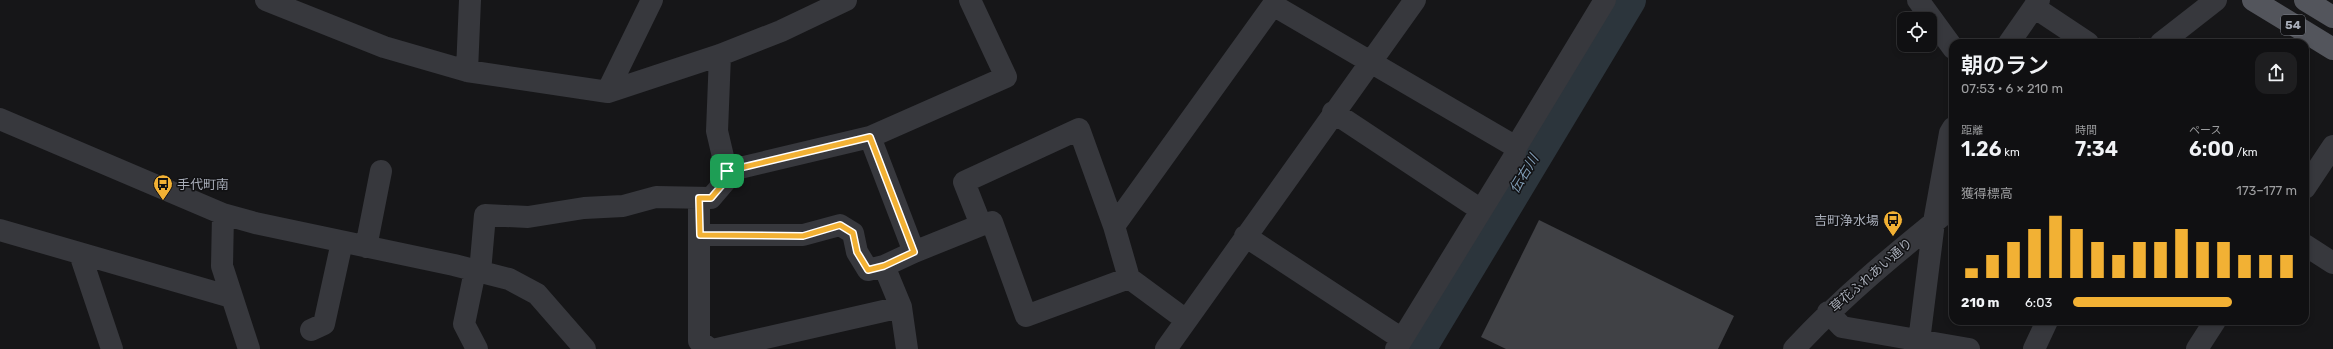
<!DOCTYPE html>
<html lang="ja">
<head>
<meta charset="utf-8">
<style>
	body { margin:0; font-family:Rubik,"Noto Sans JP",sans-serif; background:#1e1e20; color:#f1f3f6; height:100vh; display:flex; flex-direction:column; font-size:15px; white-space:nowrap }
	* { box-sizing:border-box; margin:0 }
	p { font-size:13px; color:#9c9d9f }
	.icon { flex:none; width:22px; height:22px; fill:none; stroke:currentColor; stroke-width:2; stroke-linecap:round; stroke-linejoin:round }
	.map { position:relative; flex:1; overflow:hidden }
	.drawer { position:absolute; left:1949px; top:39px; width:360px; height:286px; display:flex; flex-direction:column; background:#101012; border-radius:12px; box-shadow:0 2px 6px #0003,0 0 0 1px #303032 }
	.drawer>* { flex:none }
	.buttons { position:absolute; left:1897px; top:12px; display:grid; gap:8px }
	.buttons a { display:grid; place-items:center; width:40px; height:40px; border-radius:8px; background:#101012; box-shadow:0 2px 6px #0003,0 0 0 1px #303032; font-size:20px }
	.pin { position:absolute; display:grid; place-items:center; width:34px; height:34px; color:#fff; margin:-17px; border-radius:8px; box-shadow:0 2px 6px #0006 }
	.round { display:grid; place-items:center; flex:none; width:42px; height:42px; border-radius:12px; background:#1e1e20 }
	.headline { display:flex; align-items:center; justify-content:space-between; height:68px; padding:0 12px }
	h1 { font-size:22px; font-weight:600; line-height:30px }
	.metrics { display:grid; grid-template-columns:repeat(3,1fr); gap:6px; height:68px; padding:4px 12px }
	.metrics div { display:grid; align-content:center }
	.metrics b { font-size:20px; font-weight:600 }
	.metrics small { font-size:11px; font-weight:400 }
	.metrics p { font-size:11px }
	.chart { height:112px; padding:8px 12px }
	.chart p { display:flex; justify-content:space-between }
	.chart svg { width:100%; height:72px; margin-top:4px; stroke:#f2b134; stroke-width:6 }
	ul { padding:0 12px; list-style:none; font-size:13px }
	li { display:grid; grid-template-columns:64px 48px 1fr; align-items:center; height:30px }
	li i { height:10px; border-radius:5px; background:#f2b134 }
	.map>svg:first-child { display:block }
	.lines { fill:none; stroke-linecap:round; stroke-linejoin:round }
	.river { stroke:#2c353c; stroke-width:34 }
	.building { fill:#404145 }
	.path { stroke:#3d3f44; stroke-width:2.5; stroke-dasharray:2 3; stroke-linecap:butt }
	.minor { stroke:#37383d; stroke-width:22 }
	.major { stroke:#53555c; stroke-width:22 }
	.route-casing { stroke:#fff; stroke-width:8 }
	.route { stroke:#f2b134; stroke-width:5 }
	.labels { text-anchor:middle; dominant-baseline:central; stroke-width:3; stroke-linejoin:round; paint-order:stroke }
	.shield { fill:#111113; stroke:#7b7e86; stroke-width:1 }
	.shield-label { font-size:12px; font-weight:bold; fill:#a8adb8 }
	.poi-label { font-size:13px; fill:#a8adb8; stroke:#111113; text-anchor:start }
	.street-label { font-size:13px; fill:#a8adb8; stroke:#111113 }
	.water-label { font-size:14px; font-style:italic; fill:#7f9bb3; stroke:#111113 }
</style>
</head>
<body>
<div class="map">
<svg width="2333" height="349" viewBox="0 0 2333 349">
	<rect width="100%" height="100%" fill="#161618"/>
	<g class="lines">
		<!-- river -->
		<path class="river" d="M1419 349 1629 0"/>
	</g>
	<!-- building -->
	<path class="building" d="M1539 220 1734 316 1718 349H1506L1481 337Z"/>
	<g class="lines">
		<!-- path -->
		<path class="path" d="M2135 43 2141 38"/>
		<!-- minor -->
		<path class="minor" d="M266 0 384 47 467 71 608 92 720 55 781 31 846 0
			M1918 0 1953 48
			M2034 7 2088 43
			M2009 43 2039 0
			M2161 43 2216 0
			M467 71 470 0
			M607 92 652 0
			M1333 112 1481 210
			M0 119 223 214 255 223 454 265 509 279 537 294 585 349
			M727 171 870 137
			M2305 188 2333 146
			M699 198V341L710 349
			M223 214 222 266 249 349
			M1114 226 1273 5 1516 147
			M0 230 231 297
			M700 235H803L840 225 853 233 857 252 868 270 884 266
			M1245 236 1402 339
			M2305 245 2333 263
			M366 247 381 171
			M914 252 981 225
			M80 254 112 349
			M475 271 464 324 477 349
			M480 272 485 215 528 217 584 208 623 206 656 197 711 198 728 178 717 131 720 55
			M1129 278 1026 316 992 222 981 225 964 182 1079 129 1114 226 1129 278 1186 320
			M1828 312 1842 327 1969 349
			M311 330 324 324 342 242
			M1919 341 1934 222 1950 133 1953 128
			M717 349 901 307
			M907 349 901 307 884 266 914 252 870 137 1006 77 970 0
			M1166 349 1415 0
			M1396 349 1514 157 1516 147 1605 0
			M1794 349C1843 296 1897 252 1953 207
			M2034 349 2047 321
			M2197 349 2215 321"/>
		<!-- major -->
		<path class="major" d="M2253 0 2333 49
			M2305 0 2333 17"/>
	</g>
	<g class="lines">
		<defs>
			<path id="route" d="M870 137 914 252 884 266 868 270 857 252 853 233 840 225 803 236 700 235 699 198H711L728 178 727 171Z"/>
		</defs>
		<!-- route casing -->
		<use href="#route" class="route-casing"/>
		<!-- route -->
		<use href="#route" class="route"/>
	</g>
	<!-- icons -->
	<defs>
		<symbol id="bus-pin" viewBox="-11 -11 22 30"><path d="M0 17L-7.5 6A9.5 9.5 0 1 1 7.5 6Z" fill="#f2b134" stroke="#111113"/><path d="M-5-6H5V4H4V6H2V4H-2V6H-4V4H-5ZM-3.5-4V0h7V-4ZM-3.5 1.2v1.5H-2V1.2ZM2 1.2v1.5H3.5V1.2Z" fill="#111"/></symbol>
	</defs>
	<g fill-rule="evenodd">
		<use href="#bus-pin" x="152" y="173" width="22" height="30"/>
		<use href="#bus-pin" x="1882" y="209" width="22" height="30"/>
	</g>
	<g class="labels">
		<!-- shield labels -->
		<rect class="shield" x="2281" y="15" width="24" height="20" rx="3"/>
		<g class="shield-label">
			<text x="2293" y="25">54</text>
		</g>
		<!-- poi labels -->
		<g class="poi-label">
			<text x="177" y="184">手代町南</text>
			<text x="1879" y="220" text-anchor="end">吉町浄水場</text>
		</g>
		<!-- street labels -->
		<g class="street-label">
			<text transform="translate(1871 275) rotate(-41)">草花ふれあい通り</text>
		</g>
		<!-- water labels -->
		<g class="water-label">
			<text transform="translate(1524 174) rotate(-59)">伝右川</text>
		</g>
	</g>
</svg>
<div class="buttons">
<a><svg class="icon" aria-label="locate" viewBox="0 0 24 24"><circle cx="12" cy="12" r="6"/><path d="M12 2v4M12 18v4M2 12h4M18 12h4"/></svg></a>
</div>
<div class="pin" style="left:727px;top:171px;background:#1e9e55"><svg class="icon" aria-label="arrive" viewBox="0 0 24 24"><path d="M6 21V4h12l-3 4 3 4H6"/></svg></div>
<section class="drawer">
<div class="headline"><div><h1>朝のラン</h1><p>07:53 · 6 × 210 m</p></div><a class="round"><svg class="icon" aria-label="share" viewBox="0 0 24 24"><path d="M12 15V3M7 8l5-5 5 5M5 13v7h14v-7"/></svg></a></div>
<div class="metrics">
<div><p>距離</p><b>1.26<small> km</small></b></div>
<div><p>時間</p><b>7:34</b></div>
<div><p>ペース</p><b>6:00<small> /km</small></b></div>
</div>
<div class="chart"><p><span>獲得標高</span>173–177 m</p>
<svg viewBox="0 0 160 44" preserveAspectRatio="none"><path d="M5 44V38M15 44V30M25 44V22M35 44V14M45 44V6M55 44V14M65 44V22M75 44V30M85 44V22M95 44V22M105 44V14M115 44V22M125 44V22M135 44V30M145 44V30M155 44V30"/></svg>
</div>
<ul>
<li><b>210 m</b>6:03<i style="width:71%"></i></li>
</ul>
</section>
</div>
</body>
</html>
